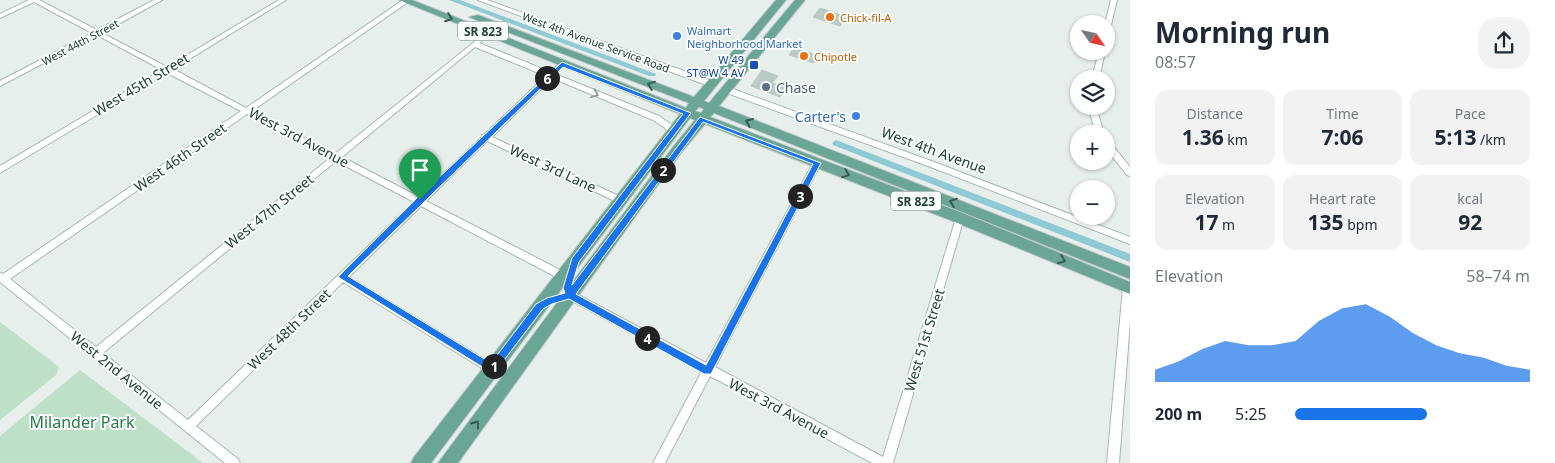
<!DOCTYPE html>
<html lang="en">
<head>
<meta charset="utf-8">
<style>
	body { margin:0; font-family:"Noto Sans",sans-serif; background:#f2f2f3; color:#1f2937; height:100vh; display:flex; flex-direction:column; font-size:19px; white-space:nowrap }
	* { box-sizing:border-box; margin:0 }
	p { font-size:16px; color:#747a83 }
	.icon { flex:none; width:28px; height:28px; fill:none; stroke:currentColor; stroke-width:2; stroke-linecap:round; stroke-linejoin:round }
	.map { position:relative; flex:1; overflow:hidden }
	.side { display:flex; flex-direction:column; background:#fff; width:425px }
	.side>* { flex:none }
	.needle { width:32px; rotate:124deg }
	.controls { position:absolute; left:1070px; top:15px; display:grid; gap:10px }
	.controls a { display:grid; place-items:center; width:45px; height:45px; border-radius:50%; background:#fff; box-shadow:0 1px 4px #0004; font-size:25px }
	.pin { position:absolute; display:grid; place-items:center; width:42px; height:42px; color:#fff; margin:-51px -21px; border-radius:50% 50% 50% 0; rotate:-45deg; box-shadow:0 0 5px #0007 }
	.pin .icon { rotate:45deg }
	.km { position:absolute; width:25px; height:25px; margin:-12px; border-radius:50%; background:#222; color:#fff; font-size:14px; line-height:25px; text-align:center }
	.round { display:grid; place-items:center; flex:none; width:52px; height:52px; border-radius:20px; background:#f2f2f3 }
	.summary { display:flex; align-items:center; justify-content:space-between; height:85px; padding:0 25px }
	h1 { font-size:28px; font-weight:700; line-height:38px }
	.stats { display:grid; grid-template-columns:repeat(3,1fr); gap:8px; height:85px; padding:5px 25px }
	.stats div { display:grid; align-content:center; border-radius:12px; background:#f2f2f3; text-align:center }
	.stats b { font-size:21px; font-weight:700 }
	.stats small { font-size:14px; font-weight:400 }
	.stats p { font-size:14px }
	.chart { height:140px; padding:10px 25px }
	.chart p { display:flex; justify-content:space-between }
	.chart svg { width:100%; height:90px; margin-top:5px; fill:#1a73e8; opacity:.7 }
	ul { padding:0 25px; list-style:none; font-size:16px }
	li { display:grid; grid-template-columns:80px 60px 1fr; align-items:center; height:38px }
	li i { height:12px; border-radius:6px; background:#1a73e8 }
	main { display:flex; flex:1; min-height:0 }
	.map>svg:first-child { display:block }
	.green { fill:#bfe0c8 }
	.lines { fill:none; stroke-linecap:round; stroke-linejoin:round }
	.canal { fill:#8ec9d4; fill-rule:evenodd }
	.building { fill:#bbcac4; stroke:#b8c9c2 }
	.street-casing { stroke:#a8b8b2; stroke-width:2 }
	.primary-casing { stroke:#c2cac8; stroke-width:2 }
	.street { fill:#fff; fill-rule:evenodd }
	.primary { fill:#6aa596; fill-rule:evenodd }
	.oneway { stroke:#365b51 }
	.oneway2 { stroke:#92a09c }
	.route { fill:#1a73e8; stroke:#fff; fill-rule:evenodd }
	.food-dot { fill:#e8710a; stroke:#f7fbf9; stroke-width:2 }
	.shop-dot { fill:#3f7fe0; stroke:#f7fbf9; stroke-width:2 }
	.transit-dot { fill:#1a4fb4; stroke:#f7fbf9; stroke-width:2 }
	.service-dot { fill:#5c6f8a; stroke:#f7fbf9; stroke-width:2 }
	.labels { text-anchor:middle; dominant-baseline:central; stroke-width:4; stroke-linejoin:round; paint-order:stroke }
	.far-food-label { font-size:11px; fill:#c56008; stroke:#f7fbf9; text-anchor:start }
	.far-shop-label { font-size:11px; fill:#366cbe; stroke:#f7fbf9; text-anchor:start }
	.far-street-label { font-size:11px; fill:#24423a; stroke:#f7fbf9 }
	.far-transit-label { font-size:11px; fill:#164399; stroke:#f7fbf9; text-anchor:end }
	.shield { fill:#f7fbf9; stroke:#637a73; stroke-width:1 }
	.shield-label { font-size:12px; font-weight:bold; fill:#24423a }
	.street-label { font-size:14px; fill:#24423a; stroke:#f7fbf9 }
	.service-label { font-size:14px; fill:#4e5e75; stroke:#f7fbf9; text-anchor:start }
	.shop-label { font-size:14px; fill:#366cbe; stroke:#f7fbf9; text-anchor:end }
	.near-park-label { font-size:16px; fill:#2d7a4b; stroke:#f7fbf9 }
</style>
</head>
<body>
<main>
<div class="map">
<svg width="1130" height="463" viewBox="0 0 1130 463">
	<rect width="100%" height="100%" fill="#e6efeb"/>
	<!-- green -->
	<path class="green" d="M0 322 59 367 56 375 0 420Z
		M80 370 203 463H0V436Z"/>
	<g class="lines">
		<!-- canal -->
		<path class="canal" d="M449 0H460L656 74 655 76H649Z
			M836 140 1130 254V262L833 145 832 143Z"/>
	</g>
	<!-- building -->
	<path class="building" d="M820 8 847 17 840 26 813 17Z
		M794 48 803 50 818 56 813 63 789 55Z
		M762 70 778 76 772 83 787 88 780 97 751 86Z"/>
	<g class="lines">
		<defs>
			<path id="street" d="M29 0H39L97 30 154 0H162L102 33 167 67 279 0H286L173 69 246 108 403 0H408V2L252 111 335 154 488 31 491 33 490 34 479 43 550 72 560 63H564V65L555 74 659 116 671 124 676 132 672 135 669 134 665 128 653 120 552 78 492 137 623 198 624 200 623 202H617L487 141 426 201 566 273 568 276 566 279 563 280 560 279 421 206 349 277 496 366 497 369 496 372 492 374 488 372 343 282 196 426 238 459 240 463H225L0 282V273L3 274 241 111 167 73 0 173V166L162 70 97 35 0 86V81L92 33 34 2 0 18V14ZM475 47 546 76 485 134 482 135 481 138 419 197 342 157ZM247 114 330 158 96 347 10 279ZM336 161 414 202 188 420 103 353Z
				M478 0H487L715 82 716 84 715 86H709Z
				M1111 0H1117L1109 33 1106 35V24H1105Z
				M1099 51H1105L1099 79H1092Z
				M724 88H730L934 162 1130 237V244L928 166 724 92Z
				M1088 106H1096L1104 134H1096Z
				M1106 140 1109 141 1130 167V176L1127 175 1106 149Z
				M817 160 821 163 715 367 883 457 956 218 960 215 963 216 964 218 893 463H872L710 376 665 463H653L702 371 567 298 565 295 567 292 570 291 573 292 706 363 813 163Z
				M1128 283 1130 284V321L1119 463H1107L1123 287 1125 284Z"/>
			<path id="primary" d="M399 0H412L686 108 689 103 469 17 478 15 694 97 776 0H786L704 101 709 103 795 0H805L719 106 1130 267V279L729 119 714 113 710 117 965 214 1130 282V294L955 222 705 124 681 153 458 463H438L673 147 695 120 690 118 431 463H411L414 457 680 114ZM699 107 704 109 701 113 695 111Z"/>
		</defs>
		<!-- street casing -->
		<use href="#street" class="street-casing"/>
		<!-- primary casing -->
		<use href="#primary" class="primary-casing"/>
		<!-- street -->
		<use href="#street" class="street"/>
		<!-- primary -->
		<use href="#primary" class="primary"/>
	</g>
	<!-- one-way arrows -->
	<defs><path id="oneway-chevron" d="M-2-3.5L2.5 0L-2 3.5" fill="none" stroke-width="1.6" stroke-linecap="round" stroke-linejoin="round" transform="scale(1.25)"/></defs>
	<g class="oneway">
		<use href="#oneway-chevron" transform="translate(449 18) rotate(21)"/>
		<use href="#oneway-chevron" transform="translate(651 85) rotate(-159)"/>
		<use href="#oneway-chevron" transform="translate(749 122) rotate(-157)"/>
		<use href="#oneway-chevron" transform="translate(846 174) rotate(21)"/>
		<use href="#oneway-chevron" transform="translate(953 202) rotate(-159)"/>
		<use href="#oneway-chevron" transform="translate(1062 260) rotate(22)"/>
		<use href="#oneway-chevron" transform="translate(476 424) rotate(-54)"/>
	</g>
	<use class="oneway2" href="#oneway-chevron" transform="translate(595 94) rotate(22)"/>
	<!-- route -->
	<path class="route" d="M562 62 691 113 579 262 572 285 700 117 821 163 711 374H704L569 299 552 304 543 309 495 372 492 373 338 277 417 198ZM563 67 683 114 572 258 563 288 565 293 547 298 536 304 491 363 348 276ZM703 122 813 164 706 365 576 294Z"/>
	<!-- markers -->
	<g class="food-dot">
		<circle cx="830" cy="17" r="5"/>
		<circle cx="804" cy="56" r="5"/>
	</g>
	<g class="shop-dot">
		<circle cx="677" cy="36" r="5"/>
		<circle cx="856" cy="116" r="5"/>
	</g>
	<rect class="transit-dot" x="749" y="60" width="10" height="10" rx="2.5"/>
	<circle class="service-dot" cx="766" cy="87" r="5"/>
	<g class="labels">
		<!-- far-food labels -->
		<g class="far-food-label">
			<text x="840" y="17">Chick-fil-A</text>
			<text x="814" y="56">Chipotle</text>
		</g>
		<!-- far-shop labels -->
		<g class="far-shop-label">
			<text x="687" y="30">Walmart<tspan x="687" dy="13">Neighborhood Market</tspan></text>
		</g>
		<!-- far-street labels -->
		<g class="far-street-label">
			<text transform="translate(80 42) rotate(-28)">West 44th Street</text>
			<text transform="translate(596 42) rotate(20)">West 4th Avenue Service Road</text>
		</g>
		<!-- far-transit labels -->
		<g class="far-transit-label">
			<text x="744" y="59">W 49<tspan x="744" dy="13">ST@W 4 AV</tspan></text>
		</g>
		<!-- shield labels -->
		<g class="shield">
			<rect x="458" y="21.5" width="50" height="19" rx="4"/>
			<rect x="891" y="191.5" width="50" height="19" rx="4"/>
		</g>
		<g class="shield-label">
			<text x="483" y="31">SR 823</text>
			<text x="916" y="201">SR 823</text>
		</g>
		<!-- street labels -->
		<g class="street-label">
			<text transform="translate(141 84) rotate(-31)">West 45th Street</text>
			<text transform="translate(299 137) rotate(28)">West 3rd Avenue</text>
			<text transform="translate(934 150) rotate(20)">West 4th Avenue</text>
			<text transform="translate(180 157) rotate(-35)">West 46th Street</text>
			<text transform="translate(553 168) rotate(25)">West 3rd Lane</text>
			<text transform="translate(269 211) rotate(-39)">West 47th Street</text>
			<text transform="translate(289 329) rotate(-44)">West 48th Street</text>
			<text transform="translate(924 340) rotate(-73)">West 51st Street</text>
			<text transform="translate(117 370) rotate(39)">West 2nd Avenue</text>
			<text transform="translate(779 408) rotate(28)">West 3rd Avenue</text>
		</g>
		<!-- service labels -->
		<g class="service-label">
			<text x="776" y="87">Chase</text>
		</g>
		<!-- shop labels -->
		<g class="shop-label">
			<text x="846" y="116">Carter's</text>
		</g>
		<!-- near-park labels -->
		<g class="near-park-label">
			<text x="82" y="422">Milander Park</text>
		</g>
	</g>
</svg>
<div class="controls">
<a><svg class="needle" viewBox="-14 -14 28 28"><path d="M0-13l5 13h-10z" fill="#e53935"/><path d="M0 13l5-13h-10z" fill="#747a83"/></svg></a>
<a><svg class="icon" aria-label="layers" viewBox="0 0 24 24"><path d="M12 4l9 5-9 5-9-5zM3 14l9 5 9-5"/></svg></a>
<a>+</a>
<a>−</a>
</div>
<div class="pin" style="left:420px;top:200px;background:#1e9e55"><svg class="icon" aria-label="arrive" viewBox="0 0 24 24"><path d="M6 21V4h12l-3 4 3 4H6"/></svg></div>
<b class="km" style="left:494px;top:366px">1</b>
<b class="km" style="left:663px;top:170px">2</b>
<b class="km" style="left:800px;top:196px">3</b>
<b class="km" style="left:647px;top:338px">4</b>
<b class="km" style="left:547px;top:78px">6</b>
</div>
<section class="side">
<div class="summary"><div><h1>Morning run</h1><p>08:57</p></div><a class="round"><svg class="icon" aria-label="share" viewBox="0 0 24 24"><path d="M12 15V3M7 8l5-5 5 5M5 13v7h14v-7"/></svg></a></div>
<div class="stats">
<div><p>Distance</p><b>1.36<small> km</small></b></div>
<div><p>Time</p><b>7:06</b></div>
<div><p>Pace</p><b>5:13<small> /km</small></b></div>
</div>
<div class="stats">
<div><p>Elevation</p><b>17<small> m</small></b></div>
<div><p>Heart rate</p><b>135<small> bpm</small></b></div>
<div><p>kcal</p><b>92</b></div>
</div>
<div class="chart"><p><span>Elevation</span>58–74 m</p>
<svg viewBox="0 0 160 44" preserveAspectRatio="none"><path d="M0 44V38L10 34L20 28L30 24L40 26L50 26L60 24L70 14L80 8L90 6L100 12L110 20L120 26L130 30L140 32L150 36L160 38V44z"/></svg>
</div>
<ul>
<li><b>200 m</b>5:25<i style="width:56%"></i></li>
</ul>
</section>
</main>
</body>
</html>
